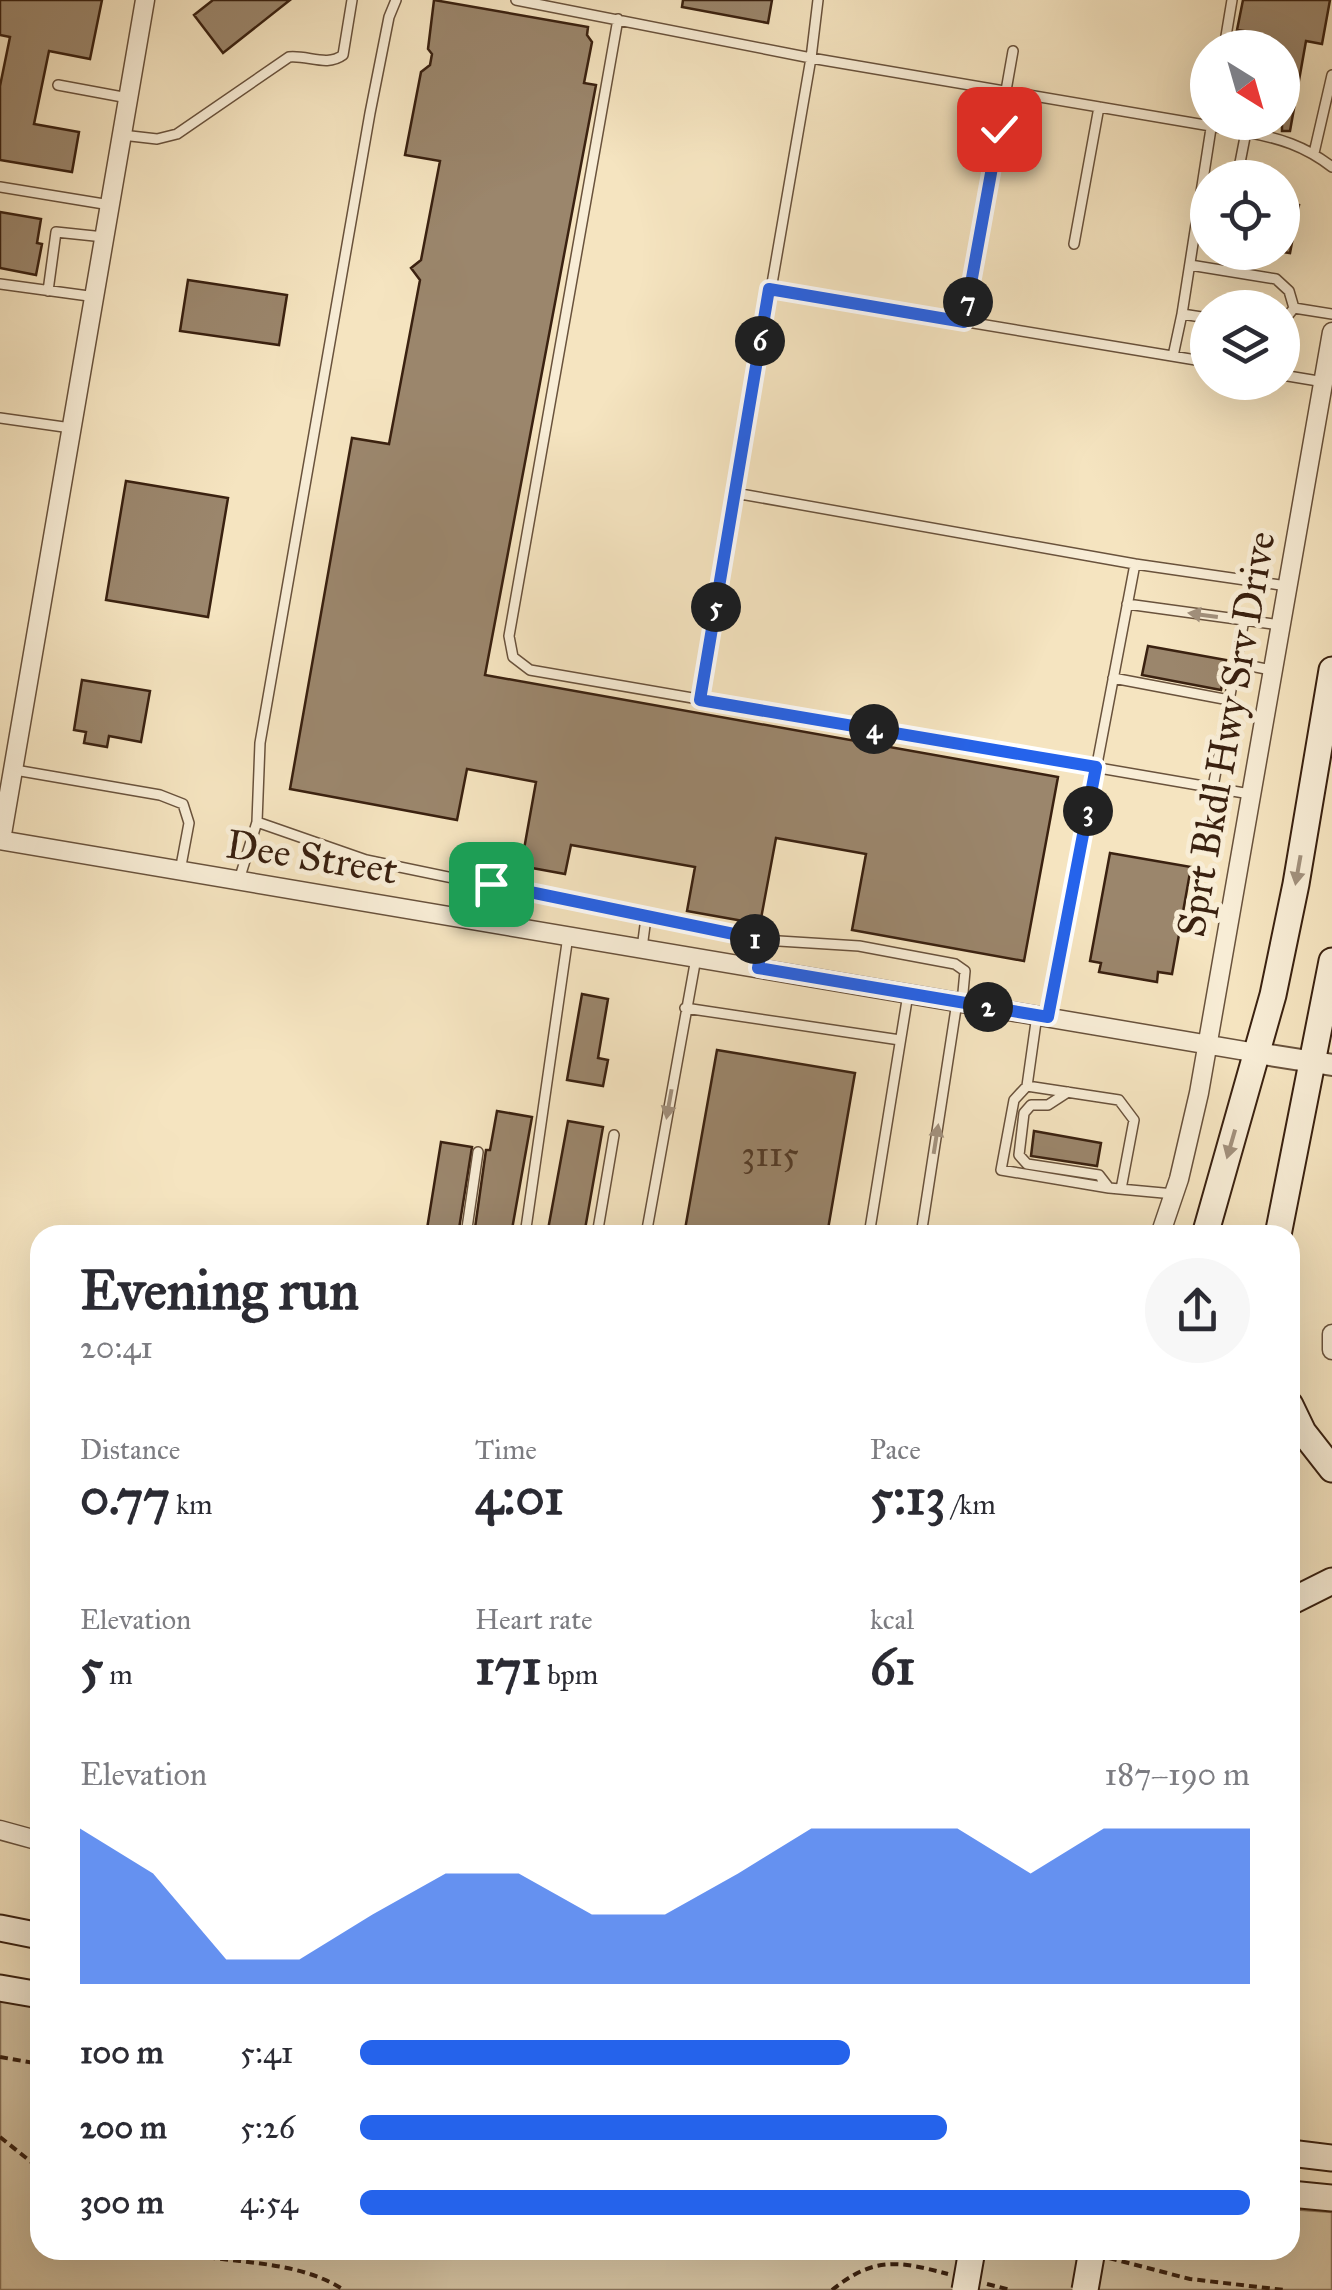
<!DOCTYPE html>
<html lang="en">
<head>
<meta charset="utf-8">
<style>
	body { margin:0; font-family:"IM FELL Great Primer",serif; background:#f7f7f7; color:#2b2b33; height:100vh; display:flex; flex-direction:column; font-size:38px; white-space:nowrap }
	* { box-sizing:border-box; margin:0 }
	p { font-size:32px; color:#7c7c81 }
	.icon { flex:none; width:55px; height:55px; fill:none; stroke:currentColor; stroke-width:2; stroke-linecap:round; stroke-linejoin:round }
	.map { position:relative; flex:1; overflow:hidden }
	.panel { position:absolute; left:30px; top:1225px; width:1270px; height:1035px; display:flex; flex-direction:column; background:#fff; border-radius:30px; box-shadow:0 10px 40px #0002 }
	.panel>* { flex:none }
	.needle { width:65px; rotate:143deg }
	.tools { position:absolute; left:1190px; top:30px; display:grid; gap:20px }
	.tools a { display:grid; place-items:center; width:110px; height:110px; border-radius:50%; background:#fff; box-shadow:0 10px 40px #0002; font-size:50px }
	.pin { position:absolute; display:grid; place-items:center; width:85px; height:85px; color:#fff; margin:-42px; border-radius:20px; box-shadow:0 5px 15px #0006 }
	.km { position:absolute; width:50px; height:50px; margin:-25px; border-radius:50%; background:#222; color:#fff; font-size:28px; line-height:50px; text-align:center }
	.round { display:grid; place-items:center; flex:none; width:105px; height:105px; border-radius:52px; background:#f7f7f7 }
	.headline { display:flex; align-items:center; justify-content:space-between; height:170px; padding:0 50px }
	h1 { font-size:55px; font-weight:700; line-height:75px }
	.metrics { display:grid; grid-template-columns:repeat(3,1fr); gap:15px; height:170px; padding:10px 50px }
	.metrics div { display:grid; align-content:center }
	.metrics b { font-size:50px; font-weight:700 }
	.metrics small { font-size:28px; font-weight:400 }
	.metrics p { font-size:28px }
	.chart { height:280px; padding:20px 50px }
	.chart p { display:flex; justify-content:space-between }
	.chart svg { width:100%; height:180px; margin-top:10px; fill:#2563eb; opacity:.7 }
	ul { padding:0 50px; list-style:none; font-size:32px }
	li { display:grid; grid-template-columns:160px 120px 1fr; align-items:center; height:75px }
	li i { height:25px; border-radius:12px; background:#2563eb }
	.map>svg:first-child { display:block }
	.green { fill:#d5c3a2; stroke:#887259; stroke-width:2.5 }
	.building { fill:#9b866c; stroke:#3a2110; stroke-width:2.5 }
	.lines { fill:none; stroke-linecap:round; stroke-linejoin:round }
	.service-casing { stroke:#69523c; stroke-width:12 }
	.minor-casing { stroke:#69523c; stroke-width:21 }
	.tertiary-casing { stroke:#69523c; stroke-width:24 }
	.secondary-casing { stroke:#3a2110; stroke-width:29 }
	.path { stroke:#3a2110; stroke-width:4; stroke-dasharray:8 5; stroke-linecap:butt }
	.service { stroke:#f8edd6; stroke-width:9 }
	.minor { stroke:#f8edd6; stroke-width:18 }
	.tertiary { stroke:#f8edd6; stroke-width:20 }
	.secondary { stroke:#f8edd6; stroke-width:25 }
	.secondary-bridge-casing { stroke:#3a2110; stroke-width:29; stroke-linecap:butt }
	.secondary-bridge { stroke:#f8edd6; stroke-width:25 }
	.oneway { fill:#a2917d }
	.route-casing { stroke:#fff; stroke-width:20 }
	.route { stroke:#2563eb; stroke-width:12 }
	.labels { text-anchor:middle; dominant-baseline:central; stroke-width:10; stroke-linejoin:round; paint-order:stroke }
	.number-label { font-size:35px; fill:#523a27 }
	.street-label { font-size:40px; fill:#3a2110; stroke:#f8edd6 }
</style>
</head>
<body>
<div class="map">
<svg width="1332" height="2290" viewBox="0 0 1332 2290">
	<rect width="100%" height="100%" fill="#f5e4c0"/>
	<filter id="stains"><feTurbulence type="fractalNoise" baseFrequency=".002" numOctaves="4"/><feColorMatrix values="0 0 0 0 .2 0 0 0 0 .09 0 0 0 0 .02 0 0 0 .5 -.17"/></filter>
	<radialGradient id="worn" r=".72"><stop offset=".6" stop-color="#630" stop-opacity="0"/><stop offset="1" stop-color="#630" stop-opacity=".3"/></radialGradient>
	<!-- green -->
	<path class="green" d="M0 1999 40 2005V2250H1290V2209L1332 2212V2290H0Z"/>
	<!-- building -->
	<path class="building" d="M0 0H102L90 59 49 51 34 124 79 132 72 172 0 160V86L10 37 0 35Z
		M213 0H290L223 53 194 15Z
		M434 0 588 27 587 35 592 42 584 83 596 85 485 675 1058 777 1024 961 852 930 866 854 776 838 760 924 687 911 695 867 571 845 565 874 521 866 536 782 467 769 457 820 290 789 352 438 389 444 420 280 411 268 421 260 440 161 405 155 421 72 430 65 432 54 428 49Z
		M683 0H772L768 23 682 7Z
		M1243 0H1330L1322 44 1306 41 1290 131H1282V48H1255L1257 33 1237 30Z
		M1282 202 1299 205 1290 253 1282 252Z
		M0 212 41 219 37 243 42 244 36 275 0 268Z
		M188 280 287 295 279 345 180 331Z
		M126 481 228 498 208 617 106 600Z
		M1148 646 1226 660 1221 690 1142 675Z
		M82 680 150 691 141 742 109 736 107 747 84 743 86 732 74 730Z
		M1110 853 1191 867 1172 974 1158 972 1157 982 1099 972 1101 963 1090 961Z
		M582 994 608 999 598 1058 608 1060 603 1086 567 1080Z
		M717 1050 855 1073 827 1235H684Z
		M497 1111 532 1117 511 1235H474L486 1150H490Z
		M568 1121 603 1127 584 1235H547Z
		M1034 1131 1101 1143 1097 1166 1031 1156Z
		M441 1142 472 1147 458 1235H426Z"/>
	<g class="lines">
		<defs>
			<path id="service" d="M516 0 811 58 1246 132C1279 138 1305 146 1332 167
				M618 19 509 636 513 657 530 670 1250 794
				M1224 48 1232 0
				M58 85 128 98
				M122 135 157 139 177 134 289 57C308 55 327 67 343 55L352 0
				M1314 153 1332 75
				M1237 178 1246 132
				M0 187 110 205
				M1074 244 1099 107
				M1190 265 1276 279 1289 291 1294 308
				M0 284 96 297
				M769 289 1208 362
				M48 291 56 232 104 237
				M1182 314 1208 318
				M965 322 1013 51
				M1282 323 1294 308 1332 314
				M1173 356 1182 314 1212 122
				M1282 375 1324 382
				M0 418 71 428
				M735 493 1135 564 1049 1017
				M1135 564 1287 586
				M1127 604 1280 625
				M1236 663 1271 670
				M1113 678 1229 700
				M700 700 811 58 818 0
				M15 770 160 795 183 804 189 823 180 871
				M1213 787 1244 620
				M257 822 366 860 646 918 763 940 859 946 955 964 965 971 962 1003
				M239 880 257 822 260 743 370 113 389 17 396 0
				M483 920 491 884
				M642 948 646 918
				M685 1008 900 1040
				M1037 1015 1027 1086 1014 1100 1001 1170 1109 1188 1174 1194
				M1027 1086 1119 1100 1134 1120 1121 1189
				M1068 1092 1048 1105H1031L1024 1113 1019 1155 1027 1164 1099 1175 1109 1188
				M466 1235 478 1152
				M525 1235 568 936
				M597 1235 614 1135
				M646 1235 696 958
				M869 1235 908 994
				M921 1235 957 1002"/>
			<path id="minor" d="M0 840 1257 1053
				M1 840 145 0
				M1160 1235 1179 1179 1199 1093 1332 332
				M1332 1334V1350
				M0 1830 40 1841"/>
			<path id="tertiary" d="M1257 1053 1332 1065"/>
			<path id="secondary" d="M1205 1235 1273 995 1296 884 1332 670
				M1278 1235 1332 961
				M1290 1405 1303 1432 1332 1469
				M1290 1602 1332 1581
				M0 1928 40 1936
				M0 1988 40 1995
				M1290 2153 1332 2158
				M1290 2194 1332 2198"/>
		</defs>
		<!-- service casing -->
		<use href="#service" class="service-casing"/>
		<!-- minor casing -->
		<use href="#minor" class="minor-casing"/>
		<!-- tertiary casing -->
		<use href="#tertiary" class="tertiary-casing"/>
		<!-- secondary casing -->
		<use href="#secondary" class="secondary-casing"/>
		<!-- path -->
		<path class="path" d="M0 2057 40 2064
			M0 2137 40 2169
			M169 2250C226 2265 293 2257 344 2290
			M1109 2258 1190 2279 1284 2290
			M987 2284 1011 2290
			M832 2290C874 2256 899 2261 948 2274"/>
		<!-- service -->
		<use href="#service" class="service"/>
		<!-- minor -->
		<use href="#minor" class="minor"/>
		<!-- tertiary -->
		<use href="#tertiary" class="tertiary"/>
		<!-- secondary -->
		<use href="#secondary" class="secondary"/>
		<defs>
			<path id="secondary-bridge" d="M965 2290 972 2250
				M1085 2290 1092 2250"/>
		</defs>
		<!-- secondary-bridge casing -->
		<use href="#secondary-bridge" class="secondary-bridge-casing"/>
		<!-- secondary-bridge -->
		<use href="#secondary-bridge" class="secondary-bridge"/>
	</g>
	<!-- one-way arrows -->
	<defs><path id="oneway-solid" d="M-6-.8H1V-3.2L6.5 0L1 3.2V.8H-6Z" transform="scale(2.5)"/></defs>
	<g class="oneway">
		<use href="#oneway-solid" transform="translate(1203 615) rotate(-172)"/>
		<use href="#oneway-solid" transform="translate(1298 870) rotate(100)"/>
		<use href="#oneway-solid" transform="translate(669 1104) rotate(100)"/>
		<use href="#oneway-solid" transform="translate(936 1139) rotate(-81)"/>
		<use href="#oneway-solid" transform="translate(1231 1144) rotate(106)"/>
	</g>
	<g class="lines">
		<defs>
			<path id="route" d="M491 884 763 940 758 968 1048 1017 1096 767 700 700 769 289 964 322 999 129"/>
		</defs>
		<!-- route casing -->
		<use href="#route" class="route-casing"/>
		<!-- route -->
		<use href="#route" class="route"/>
	</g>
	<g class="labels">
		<!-- number labels -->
		<g class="number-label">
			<text x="770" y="1154">3115</text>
		</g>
		<!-- street labels -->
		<g class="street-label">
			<text transform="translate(1226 734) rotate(-80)">Sprt Bkdl Hwy Srv Drive</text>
			<text transform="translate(312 857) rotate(9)">Dee Street</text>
		</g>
	</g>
	<rect width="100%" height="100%" filter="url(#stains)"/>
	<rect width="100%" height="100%" fill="url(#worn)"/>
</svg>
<div class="tools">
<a><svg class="needle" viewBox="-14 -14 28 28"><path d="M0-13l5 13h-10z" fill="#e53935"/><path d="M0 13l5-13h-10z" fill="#7c7c81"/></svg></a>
<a><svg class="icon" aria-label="locate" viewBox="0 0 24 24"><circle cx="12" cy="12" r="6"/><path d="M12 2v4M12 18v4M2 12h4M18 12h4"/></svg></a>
<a><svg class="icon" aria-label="layers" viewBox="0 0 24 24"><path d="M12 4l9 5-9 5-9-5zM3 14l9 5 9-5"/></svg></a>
</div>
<div class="pin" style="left:491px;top:884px;background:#1e9e55"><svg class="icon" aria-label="arrive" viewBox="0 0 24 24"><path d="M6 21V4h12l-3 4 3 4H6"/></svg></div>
<div class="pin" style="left:999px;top:129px;background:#d93025"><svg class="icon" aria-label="check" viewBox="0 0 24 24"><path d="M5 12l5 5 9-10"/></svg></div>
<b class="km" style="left:755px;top:939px">1</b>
<b class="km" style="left:988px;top:1007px">2</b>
<b class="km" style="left:1088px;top:811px">3</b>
<b class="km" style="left:874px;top:729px">4</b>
<b class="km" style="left:716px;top:607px">5</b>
<b class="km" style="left:760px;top:341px">6</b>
<b class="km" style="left:968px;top:302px">7</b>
<section class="panel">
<div class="headline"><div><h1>Evening run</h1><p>20:41</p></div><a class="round"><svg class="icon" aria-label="share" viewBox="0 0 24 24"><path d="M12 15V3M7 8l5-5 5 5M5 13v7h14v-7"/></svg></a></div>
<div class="metrics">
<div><p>Distance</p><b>0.77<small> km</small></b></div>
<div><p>Time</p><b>4:01</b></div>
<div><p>Pace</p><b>5:13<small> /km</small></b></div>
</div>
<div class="metrics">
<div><p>Elevation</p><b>5<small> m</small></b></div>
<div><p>Heart rate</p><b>171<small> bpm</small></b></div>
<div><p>kcal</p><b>61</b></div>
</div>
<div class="chart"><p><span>Elevation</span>187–190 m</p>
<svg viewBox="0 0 160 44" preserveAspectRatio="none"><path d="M0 44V6L10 17L20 38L30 38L40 27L50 17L60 17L70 27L80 27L90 17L100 6L110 6L120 6L130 17L140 6L150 6L160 6V44z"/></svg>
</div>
<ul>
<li><b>100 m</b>5:41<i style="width:55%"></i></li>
<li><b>200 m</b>5:26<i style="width:66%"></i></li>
<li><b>300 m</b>4:54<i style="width:100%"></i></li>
</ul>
</section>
</div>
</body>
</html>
